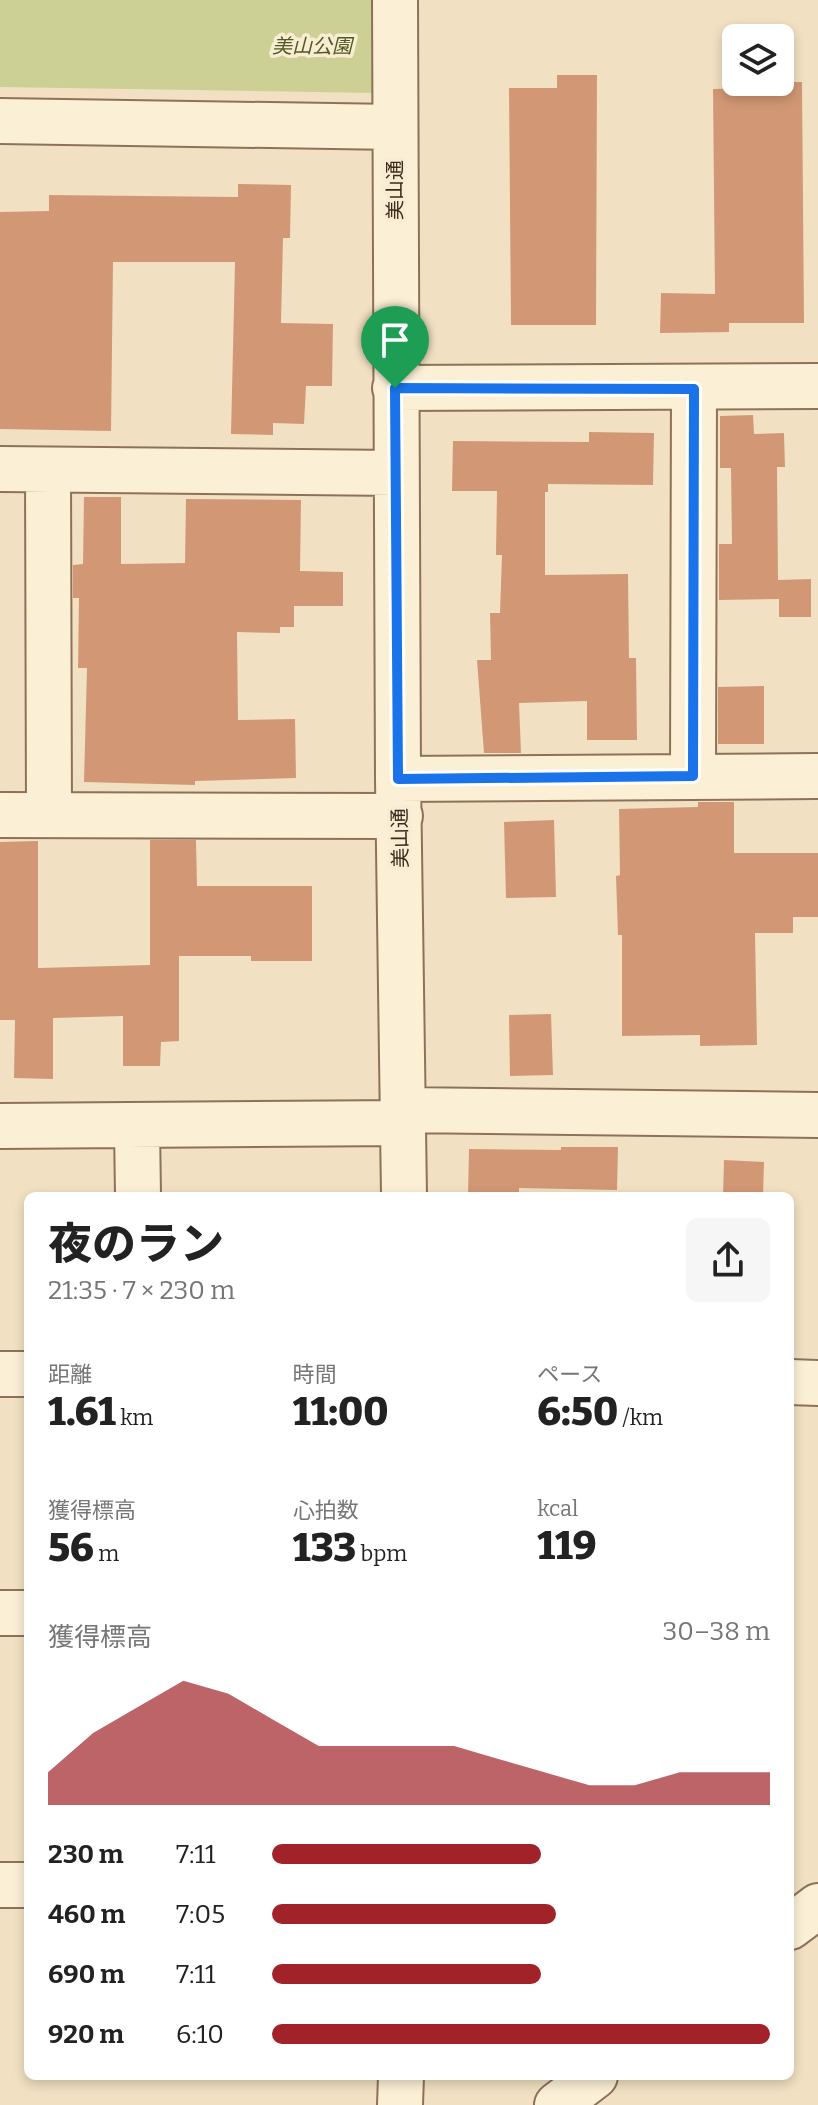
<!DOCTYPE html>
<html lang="ja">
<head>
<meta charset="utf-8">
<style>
	body { margin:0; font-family:Bitter,"Noto Sans JP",serif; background:#f6f6f6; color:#222; height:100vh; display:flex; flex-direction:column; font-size:30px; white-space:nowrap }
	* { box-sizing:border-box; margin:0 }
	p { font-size:26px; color:#767676 }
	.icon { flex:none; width:44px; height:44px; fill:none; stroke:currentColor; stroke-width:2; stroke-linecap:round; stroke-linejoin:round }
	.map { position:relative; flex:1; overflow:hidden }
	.sheet { position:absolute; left:24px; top:1192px; width:770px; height:888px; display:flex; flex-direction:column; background:#fff; border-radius:12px; box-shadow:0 4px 12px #0003 }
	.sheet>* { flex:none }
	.tools { position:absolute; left:722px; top:24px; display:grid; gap:16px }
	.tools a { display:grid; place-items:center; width:72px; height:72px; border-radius:12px; background:#fff; box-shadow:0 4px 12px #0003; font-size:40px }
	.pin { position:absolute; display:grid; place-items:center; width:68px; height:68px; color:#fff; margin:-82px -34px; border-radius:50% 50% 50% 0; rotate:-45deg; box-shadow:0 0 8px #0007 }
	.pin .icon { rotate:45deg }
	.round { display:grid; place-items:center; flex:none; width:84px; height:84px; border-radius:12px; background:#f6f6f6 }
	.headline { display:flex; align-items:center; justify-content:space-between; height:136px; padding:0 24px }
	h1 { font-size:44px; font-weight:800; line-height:60px }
	.figures { display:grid; grid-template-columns:repeat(3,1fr); gap:12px; height:136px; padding:8px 24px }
	.figures div { display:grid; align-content:center }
	.figures b { font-size:40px; font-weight:800 }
	.figures small { font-size:22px; font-weight:400 }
	.figures p { font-size:22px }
	.chart { height:224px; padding:16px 24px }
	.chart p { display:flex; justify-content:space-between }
	.chart svg { width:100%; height:144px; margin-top:8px; fill:#a12329; opacity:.7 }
	ul { padding:0 24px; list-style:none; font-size:26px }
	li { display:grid; grid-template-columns:128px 96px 1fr; align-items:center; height:60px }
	li i { height:20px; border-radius:10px; background:#a12329 }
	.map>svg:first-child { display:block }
	.green { fill:#ccd095 }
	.building { fill:#d29875 }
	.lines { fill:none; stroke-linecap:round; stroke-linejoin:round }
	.minor-casing { stroke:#8d7258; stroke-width:48 }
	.minor { stroke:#fbefd6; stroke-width:44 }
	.route-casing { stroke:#fff; stroke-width:16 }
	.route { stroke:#1a73e8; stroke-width:10 }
	.labels { text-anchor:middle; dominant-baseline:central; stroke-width:7; stroke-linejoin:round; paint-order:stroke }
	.park-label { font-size:20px; font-style:italic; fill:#4e5a22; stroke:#f8ecd3 }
	.street-label { font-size:20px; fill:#3c2b1d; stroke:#f8ecd3 }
</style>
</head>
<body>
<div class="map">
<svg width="818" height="2105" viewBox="0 0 818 2105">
	<rect width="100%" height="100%" fill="#f1e1c2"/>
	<!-- green -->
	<path class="green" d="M0 0H373V93L0 87Z"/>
	<!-- building -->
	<path class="building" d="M557 75H597L596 325H511L509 88H557Z
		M757 82H802L804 323H729V332L660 333 661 293 715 294 713 89 757 88Z
		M238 184 291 185 290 238H283L281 323 333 324 332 386H306L304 424 273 423V435L231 434 235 262H113L111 431 0 429V212L49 211V195L238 197Z
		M753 415 754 434 784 433 785 467H777L778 580 811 579V617H779V599L719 600V544H732L731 468H720V416Z
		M589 432 654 433 653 485 548 484V492H545V575L628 574 629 658H636L637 740H587V701L519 703 521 753H484L477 660H491L490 613H500L502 555H496L497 491H452L453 441 589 442Z
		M84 497H121V564L185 563 186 499 301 500 300 571 343 572V606H294V627H280V633L237 632 238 720 295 719 296 778 195 781V785L84 782 87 668H78L79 598H73V565L83 564Z
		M764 686V744H718V687Z
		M698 802H734V853H818V917H793V933H755L757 1045 700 1046V1035L622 1036V935H618L616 876 620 875 619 809 698 807Z
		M554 820 556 897 506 898 504 822Z
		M150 840H196L197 886H312V961H251V956H179V1041L161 1042 160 1066H123V1016L53 1018V1079L14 1078 15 1020H0V842L38 841V968L150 965Z
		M551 1014 553 1075 510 1076 509 1015Z
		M561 1147H618L617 1190 519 1188V1196H468L469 1149 561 1150Z
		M724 1160 764 1162 763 1196H723Z"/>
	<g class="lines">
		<defs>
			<path id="minor" d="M395 0 398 779 404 1196
				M0 121 395 127
				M395 388 818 386
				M0 469 396 473
				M48 470 49 815
				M693 776 694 389
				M398 779 818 776
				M0 815 400 816
				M403 1110 818 1115
				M0 1126 404 1123
				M137 1127 138 1196
				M0 1374H28
				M790 1382 818 1383
				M0 1613H28
				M0 1885H28
				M790 1927 818 1906
				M400 2105 401 2076
				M557 2105 595 2076"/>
		</defs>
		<!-- minor casing -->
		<use href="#minor" class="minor-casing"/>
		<!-- minor -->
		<use href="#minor" class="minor"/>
	</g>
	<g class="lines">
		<defs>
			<path id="route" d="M395 388 694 389 693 776 398 779Z"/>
		</defs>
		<!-- route casing -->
		<use href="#route" class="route-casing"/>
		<!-- route -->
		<use href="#route" class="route"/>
	</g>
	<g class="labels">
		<!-- park labels -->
		<g class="park-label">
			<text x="312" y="46">美山公園</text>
		</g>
		<!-- street labels -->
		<g class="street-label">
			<text transform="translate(395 190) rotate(-90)">美山通</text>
			<text transform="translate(400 838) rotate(-91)">美山通</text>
		</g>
	</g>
</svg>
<div class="tools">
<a><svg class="icon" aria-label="layers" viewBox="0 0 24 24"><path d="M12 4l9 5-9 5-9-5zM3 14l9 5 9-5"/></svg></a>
</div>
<div class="pin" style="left:395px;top:388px;background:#1e9e55"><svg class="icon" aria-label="arrive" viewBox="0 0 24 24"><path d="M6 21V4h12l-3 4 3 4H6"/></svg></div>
<section class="sheet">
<div class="headline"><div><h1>夜のラン</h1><p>21:35 · 7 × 230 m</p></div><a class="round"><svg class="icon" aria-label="share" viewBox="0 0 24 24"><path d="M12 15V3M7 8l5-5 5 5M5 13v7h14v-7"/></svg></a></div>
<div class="figures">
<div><p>距離</p><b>1.61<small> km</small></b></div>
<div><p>時間</p><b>11:00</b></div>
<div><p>ペース</p><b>6:50<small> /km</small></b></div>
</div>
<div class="figures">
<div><p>獲得標高</p><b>56<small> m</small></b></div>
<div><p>心拍数</p><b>133<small> bpm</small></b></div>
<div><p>kcal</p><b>119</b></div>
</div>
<div class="chart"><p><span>獲得標高</span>30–38 m</p>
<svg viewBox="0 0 160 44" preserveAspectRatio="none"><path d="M0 44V34L10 22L20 14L30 6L40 10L50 18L60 26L70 26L80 26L90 26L100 30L110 34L120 38L130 38L140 34L150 34L160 34V44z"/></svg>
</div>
<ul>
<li><b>230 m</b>7:11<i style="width:54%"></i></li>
<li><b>460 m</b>7:05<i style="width:57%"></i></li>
<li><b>690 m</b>7:11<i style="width:54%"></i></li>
<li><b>920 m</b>6:10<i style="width:100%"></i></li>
</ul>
</section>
</div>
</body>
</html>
